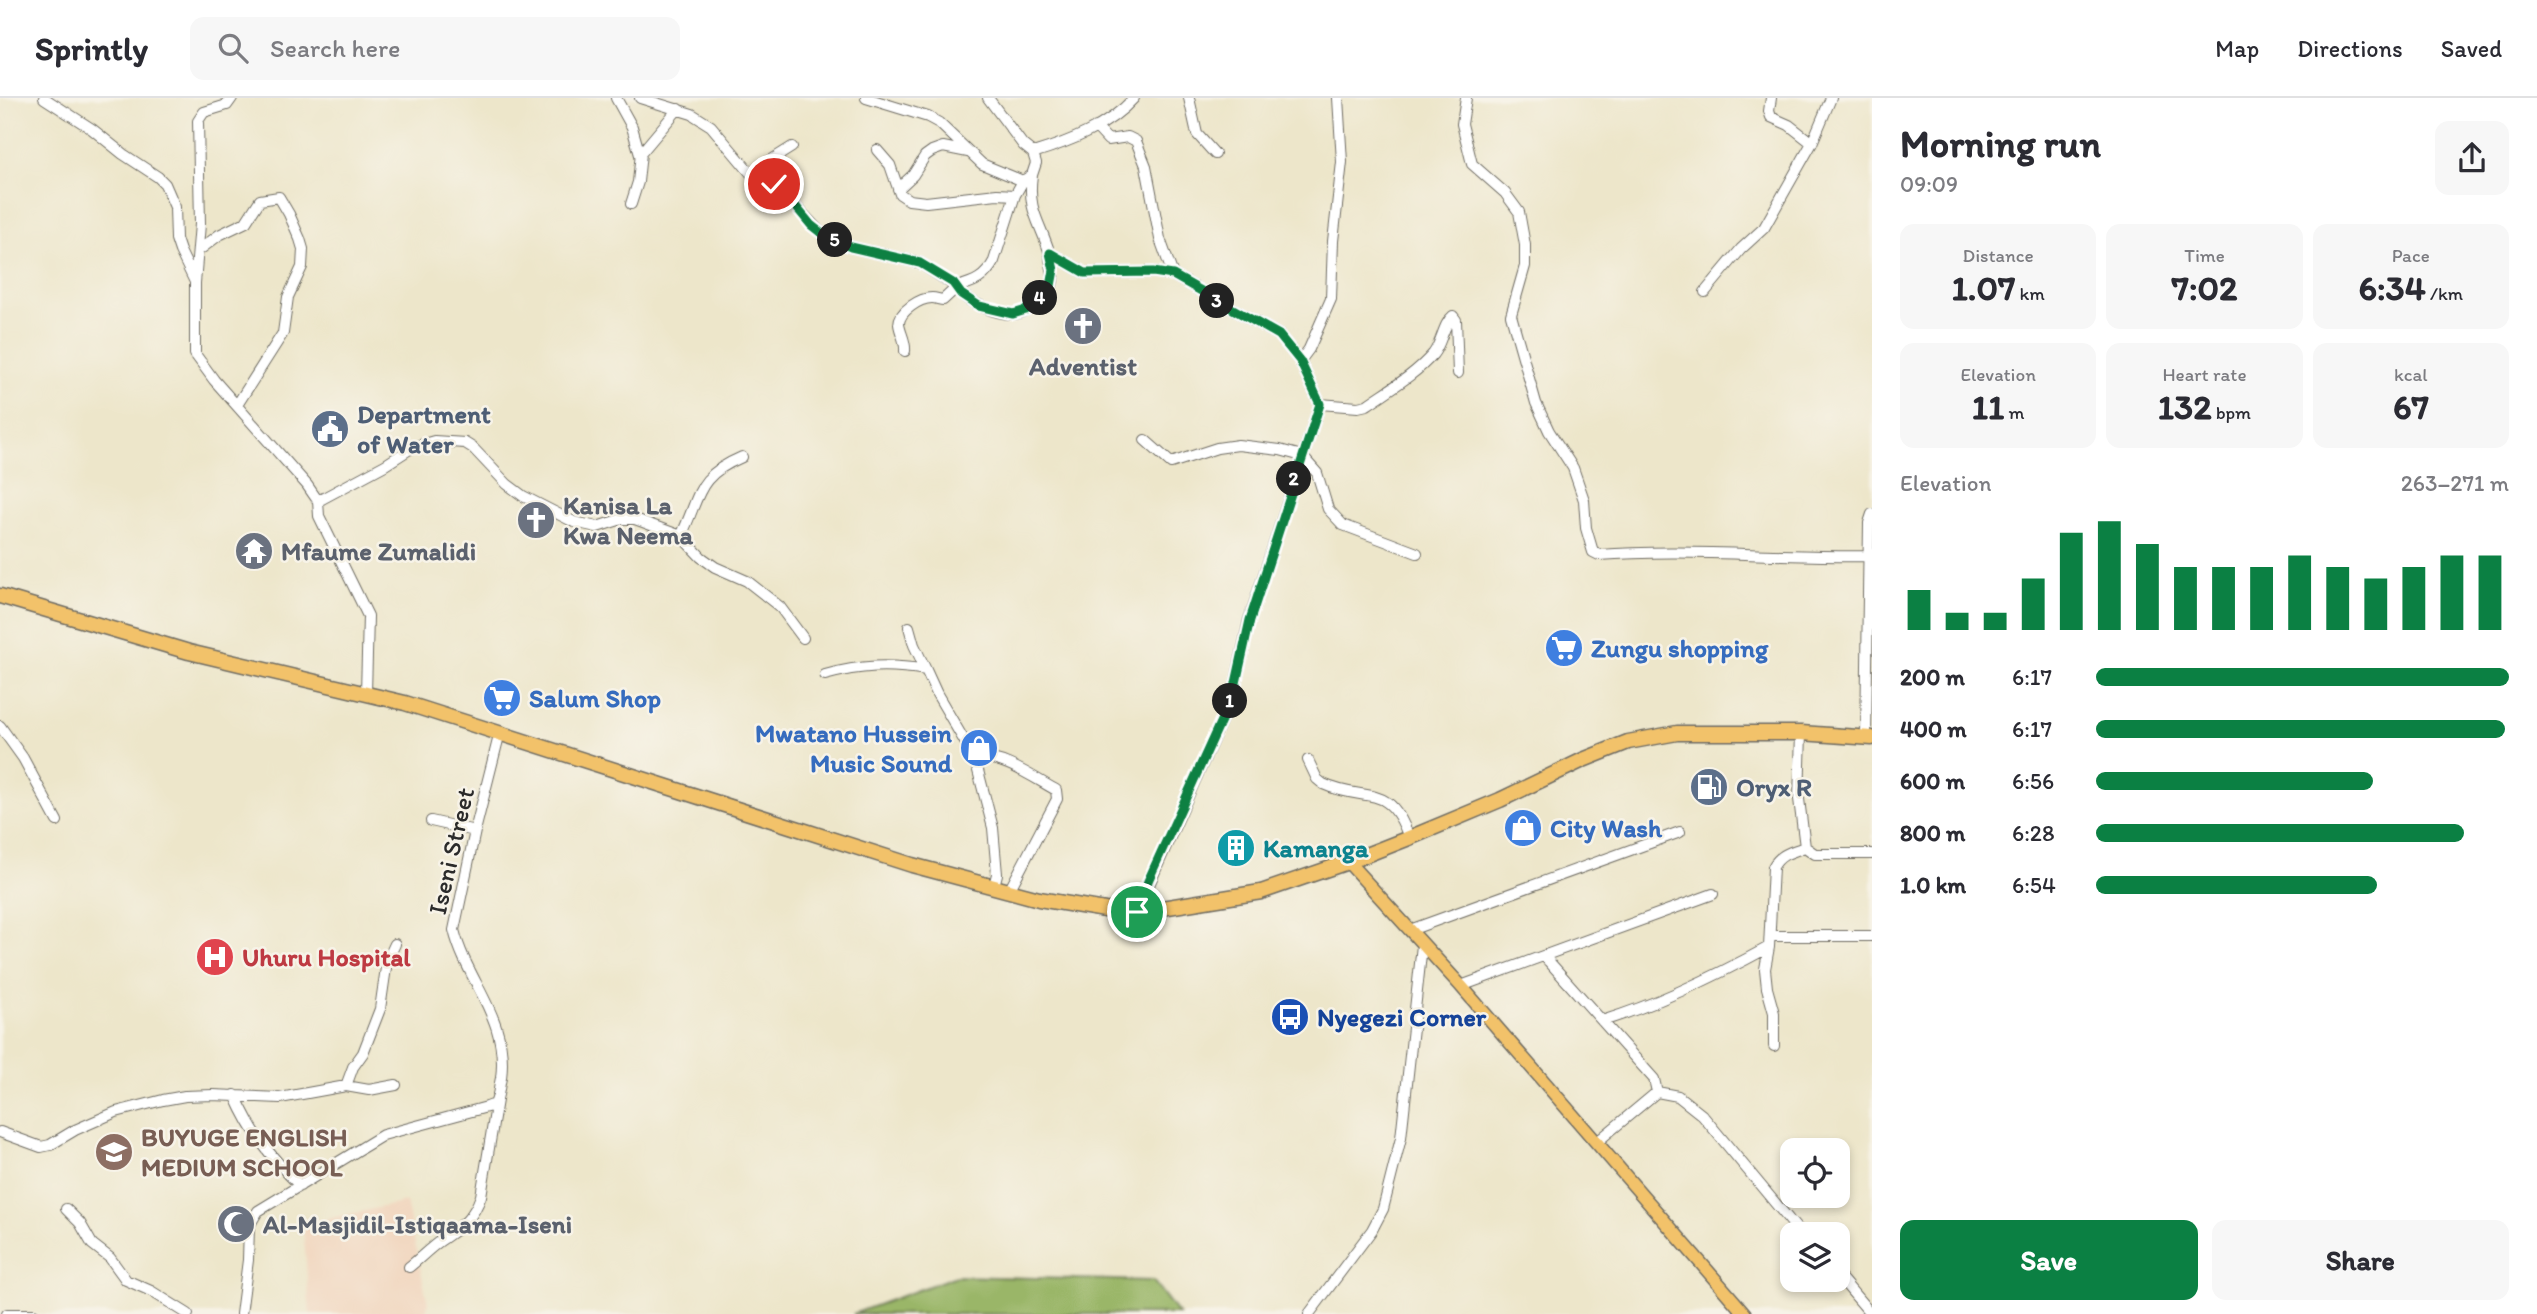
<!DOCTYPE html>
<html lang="en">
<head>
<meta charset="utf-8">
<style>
	body { margin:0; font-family:Itim,sans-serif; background:#f7f7f7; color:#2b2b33; height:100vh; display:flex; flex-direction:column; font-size:26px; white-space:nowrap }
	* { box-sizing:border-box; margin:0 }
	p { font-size:23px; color:#7c7c81 }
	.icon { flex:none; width:38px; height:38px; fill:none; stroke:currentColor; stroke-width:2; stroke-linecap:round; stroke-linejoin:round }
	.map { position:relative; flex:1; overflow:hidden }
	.side { display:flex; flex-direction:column; background:#fff; width:665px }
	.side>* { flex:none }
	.tools { position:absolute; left:1780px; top:1040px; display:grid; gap:14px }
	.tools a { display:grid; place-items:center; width:70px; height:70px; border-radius:14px; background:#fff; box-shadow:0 4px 10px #0003; font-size:35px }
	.pin { position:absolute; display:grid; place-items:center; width:60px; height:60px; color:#fff; margin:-30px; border:4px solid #fff; border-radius:50%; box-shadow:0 2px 7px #0007 }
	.km { position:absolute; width:35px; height:35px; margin:-18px; border-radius:50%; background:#222; color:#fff; font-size:19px; line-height:35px; text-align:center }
	.round { display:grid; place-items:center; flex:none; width:74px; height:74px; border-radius:14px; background:#f7f7f7 }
	.headline { display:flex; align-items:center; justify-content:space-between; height:119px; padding:0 28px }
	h1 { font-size:38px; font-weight:800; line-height:52px }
	.metrics { display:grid; grid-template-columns:repeat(3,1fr); gap:10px; height:119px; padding:7px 28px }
	.metrics div { display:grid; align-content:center; border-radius:14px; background:#f7f7f7; text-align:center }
	.metrics b { font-size:35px; font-weight:800 }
	.metrics small { font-size:19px; font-weight:400 }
	.metrics p { font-size:19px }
	.chart { height:196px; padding:14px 28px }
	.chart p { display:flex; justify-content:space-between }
	.chart svg { width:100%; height:126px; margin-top:7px; stroke:#0b8043; stroke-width:6 }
	.cta { display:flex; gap:14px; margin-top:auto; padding:14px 28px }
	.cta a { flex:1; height:80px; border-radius:14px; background:#0b8043; color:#fff; font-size:28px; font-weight:800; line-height:80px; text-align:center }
	.cta a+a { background:#f7f7f7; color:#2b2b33 }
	ul { padding:0 28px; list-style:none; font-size:23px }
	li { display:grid; grid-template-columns:112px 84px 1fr; align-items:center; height:52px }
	li i { height:18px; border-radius:9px; background:#0b8043 }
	header { display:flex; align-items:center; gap:42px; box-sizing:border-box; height:98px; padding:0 35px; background:#fff; border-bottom:2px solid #e1e1e2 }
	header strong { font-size:33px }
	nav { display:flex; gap:38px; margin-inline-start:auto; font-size:24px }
	.search { width:490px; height:63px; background:#f7f7f7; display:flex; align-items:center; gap:18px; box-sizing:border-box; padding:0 24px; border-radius:14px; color:#7c7c81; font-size:26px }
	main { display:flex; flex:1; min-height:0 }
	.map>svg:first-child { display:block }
	.built { fill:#f1d5bd }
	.forest { fill:#9ab668; stroke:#62704a; stroke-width:2 }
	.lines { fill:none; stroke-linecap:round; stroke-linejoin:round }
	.minor-casing { stroke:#6f6c63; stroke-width:12 }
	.major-casing { stroke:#6f6c63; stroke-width:15 }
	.highway-casing { stroke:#6f6c63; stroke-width:17 }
	.minor { stroke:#fff; stroke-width:10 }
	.major { stroke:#f2c26a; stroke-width:12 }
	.highway { stroke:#f2c26a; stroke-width:14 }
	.route-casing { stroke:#fff; stroke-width:14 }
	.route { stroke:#0b8043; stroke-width:9 }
	.labels { text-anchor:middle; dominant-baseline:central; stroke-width:5; stroke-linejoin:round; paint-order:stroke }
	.worship-label { font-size:26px; font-weight:bold; fill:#5b616d; stroke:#f7f3e8; text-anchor:start }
	.service-label { font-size:26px; font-weight:bold; fill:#4e5e75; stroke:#f7f3e8; text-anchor:start }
	.shop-label { font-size:26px; font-weight:bold; fill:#366cbe; stroke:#f7f3e8; text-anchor:start }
	.culture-label { font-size:26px; font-weight:bold; fill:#0d838f; stroke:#f7f3e8; text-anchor:start }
	.street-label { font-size:26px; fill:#2b2b2b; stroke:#f7f3e8 }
	.health-label { font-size:26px; font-weight:bold; fill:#be3a42; stroke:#f7f3e8; text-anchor:start }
	.transit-label { font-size:26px; font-weight:bold; fill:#164399; stroke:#f7f3e8; text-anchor:start }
	.education-label { font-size:26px; font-weight:bold; fill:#785e54; stroke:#f7f3e8; text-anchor:start }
</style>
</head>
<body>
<header>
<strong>Sprintly</strong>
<div class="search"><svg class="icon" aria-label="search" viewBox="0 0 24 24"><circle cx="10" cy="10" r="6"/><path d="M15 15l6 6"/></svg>Search here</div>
<nav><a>Map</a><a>Directions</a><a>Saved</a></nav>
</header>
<main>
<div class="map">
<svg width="1872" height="1216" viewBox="0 0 1872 1216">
	<rect width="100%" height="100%" fill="#f7f3e8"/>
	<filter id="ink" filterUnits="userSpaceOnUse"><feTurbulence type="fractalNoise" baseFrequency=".0143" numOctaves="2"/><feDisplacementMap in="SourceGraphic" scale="14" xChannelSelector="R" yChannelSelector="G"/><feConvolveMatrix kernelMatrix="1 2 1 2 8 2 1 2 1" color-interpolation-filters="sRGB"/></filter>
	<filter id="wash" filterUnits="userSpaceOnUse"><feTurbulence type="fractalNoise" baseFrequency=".00686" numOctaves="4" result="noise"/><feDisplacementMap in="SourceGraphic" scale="28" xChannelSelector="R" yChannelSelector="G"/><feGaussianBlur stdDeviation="1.57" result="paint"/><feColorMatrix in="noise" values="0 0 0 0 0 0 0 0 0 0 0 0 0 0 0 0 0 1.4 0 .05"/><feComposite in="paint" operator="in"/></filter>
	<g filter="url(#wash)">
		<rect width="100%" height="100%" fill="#ede6ca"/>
		<!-- built -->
		<path class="built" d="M406 1104 428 1206 425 1216H310L303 1126Z"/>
		<!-- forest -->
		<path class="forest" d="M956 1178 1153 1183 1178 1216H853Z"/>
	</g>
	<g filter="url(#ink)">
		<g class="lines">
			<defs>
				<path id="minor" d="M44 0 92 31 123 56 158 79 165 86 175 109 176 141 180 153 195 184
					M232 0 227 7 204 14 198 23 200 126 195 185V256L214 282 307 387 318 403 319 418 368 518 366 595
					M616 0 632 29 640 57
					M640 0 692 16 711 28 753 78 778 89 822 136 851 149 920 165 957 189C975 184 985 180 994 163L1015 97 1023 83 1032 77 1036 65 1033 55 1023 47 988 0
					M866 0 928 19 939 25 982 66 1023 83
					M1189 0 1197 36 1215 56
					M1466 0 1462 26 1472 66 1505 95 1519 114 1525 147V168L1511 217 1536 305 1549 333 1573 370 1584 402 1586 430 1593 454 1599 457C1689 450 1779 460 1868 458
					M1771 0 1769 13 1771 19 1789 27 1812 45
					M1096 29 1108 42 1128 39 1136 43 1146 68 1160 141 1173 177
					M877 52 890 67 900 96 909 102 926 104 997 96 1015 97
					M1033 55C1069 44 1108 29 1134 0
					M1032 77C1027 113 1040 123 1050 156
					M756 80 765 66 792 49
					M898 91 913 77 925 58 932 53 943 49 968 54
					M631 106 638 84 641 55 678 11
					M198 153 219 137 246 124 260 102 279 99 289 116 300 141 303 151 302 169 288 199 283 235 237 307
					M1705 194 1741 151 1764 130 1812 45 1831 0
					M905 253C906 243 900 235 899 226 899 213 920 200 932 200 936 200 940 202 943 202L957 189C963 204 1003 220 1019 215 1029 212 1047 197 1052 187 1056 176 1049 166 1050 155L1085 175 1153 174 1173 177 1279 237 1300 263 1320 306 1249 522 1234 594 1137 814
					M1300 263 1309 251 1331 201 1333 143 1342 64 1338 0
					M1320 306 1358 309 1367 307C1390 291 1415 277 1433 256 1442 245 1443 226 1453 218L1456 222 1458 275
					M1145 342 1171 365 1217 350 1238 347 1280 352 1302 358 1317 375 1328 411 1343 427 1417 455
					M318 403 385 367 413 349 434 343 465 345 473 350 507 386 523 398 574 424 597 429 622 421H635L681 438 701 459 715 469 747 483 780 509 803 540
					M681 438C701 397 695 379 742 359
					M909 529 914 547 926 572
					M825 577C861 567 889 566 926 572L937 596 975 661 993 730 997 776 994 788
					M0 628 23 660 57 723
					M1801 635 1799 701 1805 749 1815 756H1872
					M1866 639 1869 425 1872 416
					M975 661C999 655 1034 680 1056 692L1057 701 1009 793
					M1308 662 1317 681 1323 686C1367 706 1389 682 1409 740
					M431 723 475 733
					M1410 832 1680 734
					M1770 838H1872
					M1544 858 1654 981 1657 994 1597 1044
					M1461 888 1713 796
					M1602 923C1661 905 1716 878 1769 849
					M1774 948V915L1767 890 1765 871 1769 849 1773 769C1780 756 1791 754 1805 749
					M346 988 369 992 396 987
					M1657 994 1678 998 1702 1017 1801 1136
					M235 997C253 1037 269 1057 300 1088
					M0 1034 41 1049 50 1047 75 1032 116 1014 163 1002 185 998 213 997 280 1000 346 988 353 969 363 955 380 911 387 863 395 846
					M66 1111 80 1125 92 1146 110 1160 126 1182 151 1193 188 1216
					M409 1169C419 1161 429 1151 440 1143 461 1128 472 1123 481 1098L497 1002
					M1838 1177 1871 1216
					M7 1216H34
					M241 1216 248 1162 249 1128 258 1113 383 1037 487 1009 495 1006C499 998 499 988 501 980 509 919 467 885 454 832L475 733 500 634
					M1309 1216 1372 1132 1383 1111 1401 1040 1422 847"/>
				<path id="major" d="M1348 764 1461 888 1745 1216"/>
				<path id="highway" d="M0 498 189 554 405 605 912 767 1039 801 1105 812 1137 814 1261 794 1348 764 1409 740 1500 702 1583 662 1628 644 1677 635H1801L1872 640"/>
			</defs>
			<!-- minor casing -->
			<use href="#minor" class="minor-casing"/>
			<!-- major casing -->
			<use href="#major" class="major-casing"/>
			<!-- highway casing -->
			<use href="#highway" class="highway-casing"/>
			<!-- minor -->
			<use href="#minor" class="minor"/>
			<!-- major -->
			<use href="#major" class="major"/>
			<!-- highway -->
			<use href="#highway" class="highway"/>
		</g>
	</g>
	<g class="lines" filter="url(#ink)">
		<defs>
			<path id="route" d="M774 86 783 93 811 127 825 138 851 149 920 165 953 185 961 196 979 208 1013 216 1026 212 1051 188 1054 172 1050 155 1085 175 1153 174 1173 177 1279 237 1300 263 1320 306 1250 522 1234 594 1148 783 1137 814"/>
		</defs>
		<!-- route casing -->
		<use href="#route" class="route-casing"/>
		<!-- route -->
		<use href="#route" class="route"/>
	</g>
	<!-- icons -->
	<defs>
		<symbol id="church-disc" viewBox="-11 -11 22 22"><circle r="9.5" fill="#6b7280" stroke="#f7f3e8"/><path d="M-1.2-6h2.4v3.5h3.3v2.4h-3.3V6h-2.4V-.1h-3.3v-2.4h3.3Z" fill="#fff"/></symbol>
		<symbol id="civic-disc" viewBox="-11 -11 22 22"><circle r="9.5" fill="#5c6f8a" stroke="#f7f3e8"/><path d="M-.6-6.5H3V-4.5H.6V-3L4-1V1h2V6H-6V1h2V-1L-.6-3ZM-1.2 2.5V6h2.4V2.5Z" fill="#fff"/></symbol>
		<symbol id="temple-disc" viewBox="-11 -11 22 22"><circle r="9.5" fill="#6b7280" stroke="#f7f3e8"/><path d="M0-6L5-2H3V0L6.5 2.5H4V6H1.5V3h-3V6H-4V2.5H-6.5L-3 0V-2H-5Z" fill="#fff"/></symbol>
		<symbol id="supermarket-disc" viewBox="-11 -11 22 22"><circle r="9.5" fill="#3f7fe0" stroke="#f7f3e8"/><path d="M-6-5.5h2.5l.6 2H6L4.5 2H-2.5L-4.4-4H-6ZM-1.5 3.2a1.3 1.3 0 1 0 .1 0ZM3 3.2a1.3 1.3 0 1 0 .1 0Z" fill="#fff"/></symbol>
		<symbol id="shop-disc" viewBox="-11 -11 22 22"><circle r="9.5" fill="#3f7fe0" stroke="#f7f3e8"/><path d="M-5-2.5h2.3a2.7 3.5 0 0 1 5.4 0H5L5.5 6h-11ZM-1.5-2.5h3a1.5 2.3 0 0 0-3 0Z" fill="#fff"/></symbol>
		<symbol id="fuel-disc" viewBox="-11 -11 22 22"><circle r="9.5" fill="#5c6f8a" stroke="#f7f3e8"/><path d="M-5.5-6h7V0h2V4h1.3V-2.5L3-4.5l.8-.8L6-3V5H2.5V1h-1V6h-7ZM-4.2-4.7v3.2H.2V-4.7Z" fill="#fff"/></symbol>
		<symbol id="building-disc" viewBox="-11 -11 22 22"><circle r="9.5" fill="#0f9aa8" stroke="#f7f3e8"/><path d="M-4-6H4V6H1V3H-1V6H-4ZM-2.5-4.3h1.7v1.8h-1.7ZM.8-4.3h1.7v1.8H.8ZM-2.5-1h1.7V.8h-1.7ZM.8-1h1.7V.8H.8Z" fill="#fff"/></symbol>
		<symbol id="hospital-disc" viewBox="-11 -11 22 22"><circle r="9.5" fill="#e0444e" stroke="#f7f3e8"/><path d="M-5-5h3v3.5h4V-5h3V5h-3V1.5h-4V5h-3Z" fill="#fff"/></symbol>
		<symbol id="bus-disc" viewBox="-11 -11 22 22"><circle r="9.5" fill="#1a4fb4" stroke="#f7f3e8"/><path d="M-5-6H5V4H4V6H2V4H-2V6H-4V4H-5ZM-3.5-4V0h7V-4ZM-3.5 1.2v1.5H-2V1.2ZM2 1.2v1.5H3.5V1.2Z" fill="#fff"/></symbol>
		<symbol id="school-disc" viewBox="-11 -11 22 22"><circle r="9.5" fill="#8d6e63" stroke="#f7f3e8"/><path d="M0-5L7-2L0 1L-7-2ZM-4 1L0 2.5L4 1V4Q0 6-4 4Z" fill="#fff"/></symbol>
		<symbol id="mosque-disc" viewBox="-11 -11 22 22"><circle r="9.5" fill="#6b7280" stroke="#f7f3e8"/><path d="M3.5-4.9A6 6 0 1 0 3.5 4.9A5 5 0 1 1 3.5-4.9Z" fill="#fff"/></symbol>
	</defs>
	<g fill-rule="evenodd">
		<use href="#church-disc" x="1061" y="206" width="44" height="44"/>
		<use href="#civic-disc" x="308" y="309" width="44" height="44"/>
		<use href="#church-disc" x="514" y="400" width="44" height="44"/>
		<use href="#temple-disc" x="232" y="431" width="44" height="44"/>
		<use href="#supermarket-disc" x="1542" y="528" width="44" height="44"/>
		<use href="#supermarket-disc" x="480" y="578" width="44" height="44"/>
		<use href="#shop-disc" x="957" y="628" width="44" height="44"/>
		<use href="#fuel-disc" x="1687" y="667" width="44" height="44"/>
		<use href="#shop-disc" x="1501" y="708" width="44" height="44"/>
		<use href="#building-disc" x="1214" y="728" width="44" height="44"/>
		<use href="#hospital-disc" x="193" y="837" width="44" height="44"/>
		<use href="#bus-disc" x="1268" y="897" width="44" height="44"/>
		<use href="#school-disc" x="92" y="1032" width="44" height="44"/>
		<use href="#mosque-disc" x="214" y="1104" width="44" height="44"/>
	</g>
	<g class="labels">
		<!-- worship labels -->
		<g class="worship-label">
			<text x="1083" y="268" text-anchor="middle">Adventist</text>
			<text x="563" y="407">Kanisa La<tspan x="563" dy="30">Kwa Neema</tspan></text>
			<text x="281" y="453">Mfaume Zumalidi</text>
			<text x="263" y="1126">Al-Masjidil-Istiqaama-Iseni</text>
		</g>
		<!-- service labels -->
		<g class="service-label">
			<text x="357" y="316">Department<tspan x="357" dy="30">of Water</tspan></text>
			<text x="1736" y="689">Oryx R</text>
		</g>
		<!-- shop labels -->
		<g class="shop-label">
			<text x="1591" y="550">Zungu shopping</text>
			<text x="529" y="600">Salum Shop</text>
			<text x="952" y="635" text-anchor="end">Mwatano Hussein<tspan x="952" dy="30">Music Sound</tspan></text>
			<text x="1550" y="730">City Wash</text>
		</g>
		<!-- culture labels -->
		<g class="culture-label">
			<text x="1263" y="750">Kamanga</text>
		</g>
		<!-- street labels -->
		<g class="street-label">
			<text transform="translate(451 753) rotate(-77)">Iseni Street</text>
		</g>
		<!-- health labels -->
		<g class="health-label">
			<text x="242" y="859">Uhuru Hospital</text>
		</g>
		<!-- transit labels -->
		<g class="transit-label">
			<text x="1317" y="919">Nyegezi Corner</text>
		</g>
		<!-- education labels -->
		<g class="education-label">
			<text x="141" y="1039">BUYUGE ENGLISH<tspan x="141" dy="30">MEDIUM SCHOOL</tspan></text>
		</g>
	</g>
</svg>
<div class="tools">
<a><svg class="icon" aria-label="locate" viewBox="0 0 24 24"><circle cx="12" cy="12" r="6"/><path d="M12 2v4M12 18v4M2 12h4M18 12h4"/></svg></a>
<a><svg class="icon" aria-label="layers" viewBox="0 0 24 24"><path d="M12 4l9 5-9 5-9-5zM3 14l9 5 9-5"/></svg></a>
</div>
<div class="pin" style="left:1137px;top:814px;background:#1e9e55"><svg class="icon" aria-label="arrive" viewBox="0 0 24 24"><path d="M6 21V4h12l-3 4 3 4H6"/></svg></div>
<div class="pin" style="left:774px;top:86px;background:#d93025"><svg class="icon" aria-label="check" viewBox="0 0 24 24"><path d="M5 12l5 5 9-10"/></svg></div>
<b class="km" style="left:1230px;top:603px">1</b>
<b class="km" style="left:1294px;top:381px">2</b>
<b class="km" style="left:1217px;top:203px">3</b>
<b class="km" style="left:1040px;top:200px">4</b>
<b class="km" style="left:835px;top:142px">5</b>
</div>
<section class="side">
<div class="headline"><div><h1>Morning run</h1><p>09:09</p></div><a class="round"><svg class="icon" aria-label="share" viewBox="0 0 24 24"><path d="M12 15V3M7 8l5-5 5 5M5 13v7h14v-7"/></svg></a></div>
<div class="metrics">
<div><p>Distance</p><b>1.07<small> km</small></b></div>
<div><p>Time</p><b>7:02</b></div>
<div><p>Pace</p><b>6:34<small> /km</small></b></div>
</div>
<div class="metrics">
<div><p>Elevation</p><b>11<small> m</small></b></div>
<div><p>Heart rate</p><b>132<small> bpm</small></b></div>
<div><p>kcal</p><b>67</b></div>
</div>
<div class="chart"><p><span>Elevation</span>263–271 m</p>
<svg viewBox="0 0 160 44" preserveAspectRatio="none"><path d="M5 44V30M15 44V38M25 44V38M35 44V26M45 44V10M55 44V6M65 44V14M75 44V22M85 44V22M95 44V22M105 44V18M115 44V22M125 44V26M135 44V22M145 44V18M155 44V18"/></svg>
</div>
<ul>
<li><b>200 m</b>6:17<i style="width:100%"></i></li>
<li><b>400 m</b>6:17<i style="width:99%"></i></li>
<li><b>600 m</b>6:56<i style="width:67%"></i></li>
<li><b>800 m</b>6:28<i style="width:89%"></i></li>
<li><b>1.0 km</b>6:54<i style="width:68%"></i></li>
</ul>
<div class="cta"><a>Save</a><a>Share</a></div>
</section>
</main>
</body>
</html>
